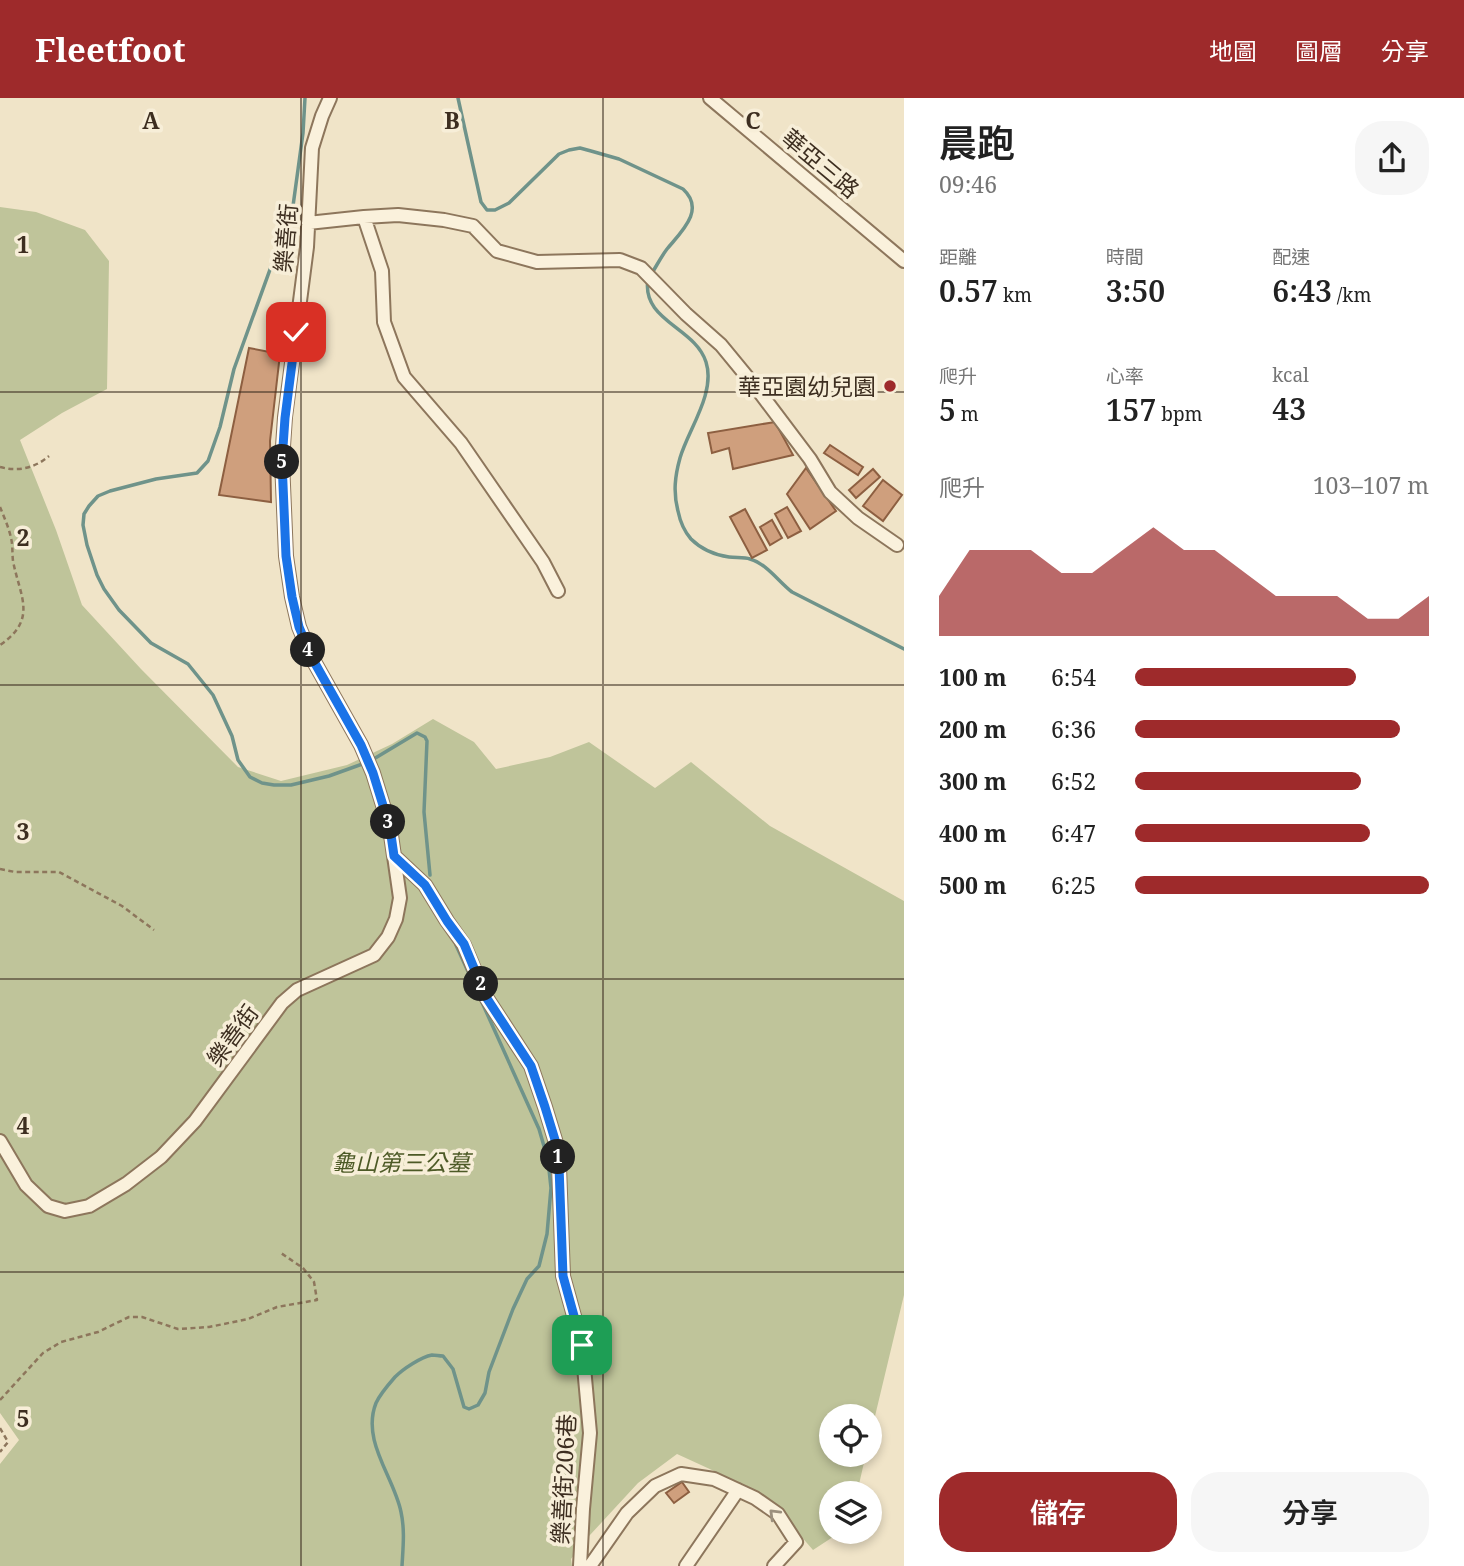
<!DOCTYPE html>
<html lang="zh-TW">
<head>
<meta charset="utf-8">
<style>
	body { margin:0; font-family:"Noto Serif","Noto Sans TC",serif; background:#f6f6f6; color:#222; height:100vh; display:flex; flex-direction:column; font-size:26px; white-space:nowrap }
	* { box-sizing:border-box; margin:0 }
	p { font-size:23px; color:#767676 }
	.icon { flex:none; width:38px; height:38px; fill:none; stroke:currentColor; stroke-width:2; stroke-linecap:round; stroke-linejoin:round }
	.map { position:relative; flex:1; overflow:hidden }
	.side { display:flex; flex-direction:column; background:#fff; width:560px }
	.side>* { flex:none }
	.tools { position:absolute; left:819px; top:1306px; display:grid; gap:14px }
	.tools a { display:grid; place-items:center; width:63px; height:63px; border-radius:50%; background:#fff; box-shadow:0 4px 10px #0003; font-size:35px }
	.pin { position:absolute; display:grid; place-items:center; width:60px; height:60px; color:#fff; margin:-30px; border-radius:14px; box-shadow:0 4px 10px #0006 }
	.km { position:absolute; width:35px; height:35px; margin:-18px; border-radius:50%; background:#222; color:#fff; font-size:19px; line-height:35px; text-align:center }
	.round { display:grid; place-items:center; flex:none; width:74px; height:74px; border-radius:28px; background:#f6f6f6 }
	.head { display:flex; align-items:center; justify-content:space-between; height:119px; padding:0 35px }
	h1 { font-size:38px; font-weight:600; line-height:52px }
	.figures { display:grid; grid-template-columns:repeat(3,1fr); gap:10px; height:119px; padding:7px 35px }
	.figures div { display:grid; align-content:center }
	.figures b { font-size:30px; font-weight:600 }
	.figures small { font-size:19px; font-weight:400 }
	.figures p { font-size:19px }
	.chart { height:196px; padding:14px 35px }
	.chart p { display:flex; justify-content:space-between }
	.chart svg { width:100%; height:126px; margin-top:7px; fill:#9e2a2b; opacity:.7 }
	.primary-button { display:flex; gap:14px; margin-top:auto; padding:14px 35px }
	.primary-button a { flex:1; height:80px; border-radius:28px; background:#9e2a2b; color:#fff; font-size:28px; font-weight:600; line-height:80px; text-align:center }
	.primary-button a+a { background:#f6f6f6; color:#222 }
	ul { padding:0 35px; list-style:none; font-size:23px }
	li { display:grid; grid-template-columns:112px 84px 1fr; align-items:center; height:52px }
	li i { height:18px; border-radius:9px; background:#9e2a2b }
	header { display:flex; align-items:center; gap:42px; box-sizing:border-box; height:98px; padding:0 35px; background:#9e2a2b; color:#fff }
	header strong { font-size:33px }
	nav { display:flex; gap:38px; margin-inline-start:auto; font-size:24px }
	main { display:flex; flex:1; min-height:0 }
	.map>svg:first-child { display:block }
	.cemetery { fill:#bfc49a }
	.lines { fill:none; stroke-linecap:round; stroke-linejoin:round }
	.stream { stroke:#6f938a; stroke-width:3.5 }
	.building { fill:#cf9f7d; stroke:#8d5f41; stroke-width:2 }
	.minor-casing { stroke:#8d765c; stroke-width:16 }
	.path { stroke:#8d765c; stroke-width:2.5; stroke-dasharray:5 3.5; stroke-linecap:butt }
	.minor { stroke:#faf1dc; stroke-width:12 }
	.oneway { stroke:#9c907e }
	.route-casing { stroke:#fff; stroke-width:14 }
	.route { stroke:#1a73e8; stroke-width:9 }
	.grid { fill:none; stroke:#3d2e20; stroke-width:2; stroke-opacity:0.55 }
	.poi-dot { fill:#9e2a2b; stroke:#f7eed8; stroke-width:2.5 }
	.labels { text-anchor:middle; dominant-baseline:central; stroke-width:7; stroke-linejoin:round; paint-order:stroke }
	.street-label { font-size:23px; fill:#3d2e20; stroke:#f7eed8 }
	.poi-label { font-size:23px; fill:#3d2e20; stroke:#f7eed8; text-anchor:end }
	.park-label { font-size:23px; font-style:italic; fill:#4d5a26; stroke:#f7eed8 }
	.grid-label { font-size:23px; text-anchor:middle; font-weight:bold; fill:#3d2e20; stroke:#f7eed8; stroke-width:7; stroke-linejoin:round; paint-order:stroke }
</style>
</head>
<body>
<header>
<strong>Fleetfoot</strong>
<nav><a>地圖</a><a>圖層</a><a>分享</a></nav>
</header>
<main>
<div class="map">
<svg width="904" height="1468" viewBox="0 0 904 1468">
	<rect width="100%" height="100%" fill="#f0e4c8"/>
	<!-- cemetery -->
	<path class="cemetery" d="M0 109 36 114 85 132 109 163 107 291 62 315 20 342 56 432 82 507 141 571 238 669 281 683 347 667 392 646 433 621 474 644 496 671 550 659 589 644 655 690 691 664 770 728 904 803V1197L870 1339V1318H831V1356H866L857 1395H831V1433H842L813 1452 780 1414 749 1389 677 1356 638 1385 590 1437 571 1461 572 1468H0V1366L19 1342 0 1315Z"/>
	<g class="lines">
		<!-- stream -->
		<path class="stream" d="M305 0 303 35 293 108 234 271 220 329 208 363 197 375 156 381 110 393 98 398 89 408 84 416 83 427 87 447 97 477 104 491 119 512 151 545 188 566 213 597 232 638 238 662 250 679 262 685 274 687H291L329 678 365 665
			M458 0 481 104 487 112H495L509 105 559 56 569 52 580 50 591 53 619 61 683 91C706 112 681 134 667 151 661 159 657 167 652 175
			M648 181C641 223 695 229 706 264 716 295 688 332 680 360 675 378 673 394 678 413 680 423 684 433 691 441 701 451 715 457 729 459 736 460 744 459 750 461 767 466 778 483 792 494L904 551
			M372 662 417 635 425 639 427 643 424 714 430 777
			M456 847 475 889
			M402 1468C403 1450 405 1432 401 1414 394 1379 361 1343 376 1305 380 1296 388 1287 395 1279 403 1271 421 1259 432 1257 436 1257 439 1258 443 1258L453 1271 464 1309 469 1311 478 1307 485 1295 489 1274 513 1211 527 1181 539 1168 547 1136 551 1090 548 1062 539 1031 480 900"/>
	</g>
	<!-- building -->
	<path class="building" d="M249 250 280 256 270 343 271 404 219 397Z
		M775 324 793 357 733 371 729 350 712 355 708 335Z
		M830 347 863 369 858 377 824 355Z
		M806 370 836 413 810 431 787 396Z
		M873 371 880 379 856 400 849 392Z
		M883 382 902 397 883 423 863 408Z
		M787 409 801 433 788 440 775 416Z
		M745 411 767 452 752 460 730 419Z
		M772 422 782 440 770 447 760 429Z
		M682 1384 689 1394 674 1405 666 1395Z"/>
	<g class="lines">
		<defs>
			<path id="minor" d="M710 0 904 163
				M364 119 382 173 384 224 404 279 461 345 543 464 558 493
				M308 125 364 119 398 117 444 122 473 128 497 153 537 164 620 162 641 170 686 216 721 247 758 292 810 361 830 394 858 420 897 447
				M394 758 425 787 447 823 464 847 486 899 531 968 545 1009 556 1045 559 1068 563 1178 582 1247 590 1335 583 1411 580 1468
				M0 1043 26 1087 48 1108 65 1113 89 1108 126 1086 161 1059 195 1023 282 905 297 892 374 857 388 839 396 821 400 800 390 730 373 675 361 647 312 560 299 529 292 499 286 458 282 363 285 319 307 149 312 50 322 18 330 0
				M590 1468 627 1415 655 1388 681 1376 714 1381 755 1400 778 1416 796 1444 774 1468
				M686 1468 738 1392"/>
		</defs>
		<!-- minor casing -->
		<use href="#minor" class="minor-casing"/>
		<!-- path -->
		<path class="path" d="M0 369C18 374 35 370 49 358
			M0 409C4 419 9 430 11 440 13 448 12 455 13 463 20 499 38 521 0 547
			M0 771 15 774H59L122 808 154 832
			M0 1302 43 1255 61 1244 98 1234 129 1219H142L178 1231 209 1229 248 1221 277 1209 317 1202 314 1184 303 1170 281 1155
			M0 1330 8 1344 0 1354"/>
		<!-- minor -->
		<use href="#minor" class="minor"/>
	</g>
	<!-- one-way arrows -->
	<defs><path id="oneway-chevron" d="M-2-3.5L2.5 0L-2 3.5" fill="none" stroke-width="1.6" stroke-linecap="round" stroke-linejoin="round" transform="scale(1.75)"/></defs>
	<use class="oneway" href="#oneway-chevron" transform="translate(774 1416) rotate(-136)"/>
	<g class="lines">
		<defs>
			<path id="route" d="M296 234 285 320 282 363 286 458 292 499 299 529 312 560 361 647 373 675 390 730 394 758 425 787 447 823 464 846 486 899 531 968 545 1009 556 1045 559 1068 563 1178 582 1247"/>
		</defs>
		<!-- route casing -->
		<use href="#route" class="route-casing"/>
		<!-- route -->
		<use href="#route" class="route"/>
	</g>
	<!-- grid -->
	<path class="grid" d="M301 0V1468M603 0V1468M0 294H904M0 587H904M0 881H904M0 1174H904"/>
	<!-- markers -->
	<circle class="poi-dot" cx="890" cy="288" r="7"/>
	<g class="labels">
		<!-- street labels -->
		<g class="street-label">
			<text transform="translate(821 65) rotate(40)">華亞三路</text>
			<text transform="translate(285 140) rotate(-85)">樂善街</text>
			<text transform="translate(232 937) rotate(-54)">樂善街</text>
			<text transform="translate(563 1381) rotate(-87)">樂善街206巷</text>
		</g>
		<!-- poi labels -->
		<g class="poi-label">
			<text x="876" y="288">華亞園幼兒園</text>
		</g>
		<!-- park labels -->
		<g class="park-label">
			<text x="401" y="1064">龜山第三公墓</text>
		</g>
	</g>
	<g class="grid-label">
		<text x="151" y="31">A</text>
		<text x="452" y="31">B</text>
		<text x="753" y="31">C</text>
		<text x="23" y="155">1</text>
		<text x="23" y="448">2</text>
		<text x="23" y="742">3</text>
		<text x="23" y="1036">4</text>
		<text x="23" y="1329">5</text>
	</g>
</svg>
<div class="tools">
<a><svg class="icon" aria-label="locate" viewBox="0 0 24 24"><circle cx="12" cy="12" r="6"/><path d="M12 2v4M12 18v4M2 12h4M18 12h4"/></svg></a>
<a><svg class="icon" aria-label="layers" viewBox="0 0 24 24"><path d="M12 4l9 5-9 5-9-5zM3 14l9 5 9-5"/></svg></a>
</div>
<div class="pin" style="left:582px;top:1247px;background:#1e9e55"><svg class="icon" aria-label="arrive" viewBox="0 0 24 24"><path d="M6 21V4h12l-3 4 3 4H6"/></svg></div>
<div class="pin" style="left:296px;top:234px;background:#d93025"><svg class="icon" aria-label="check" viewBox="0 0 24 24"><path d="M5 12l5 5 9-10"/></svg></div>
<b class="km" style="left:558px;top:1059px">1</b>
<b class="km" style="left:481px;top:886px">2</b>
<b class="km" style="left:388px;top:724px">3</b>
<b class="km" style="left:308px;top:552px">4</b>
<b class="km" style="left:282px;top:364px">5</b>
</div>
<section class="side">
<div class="head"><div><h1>晨跑</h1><p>09:46</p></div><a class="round"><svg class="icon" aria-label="share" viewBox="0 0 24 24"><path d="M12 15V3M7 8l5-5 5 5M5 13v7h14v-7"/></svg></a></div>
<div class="figures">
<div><p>距離</p><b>0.57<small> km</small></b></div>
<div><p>時間</p><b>3:50</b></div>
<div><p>配速</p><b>6:43<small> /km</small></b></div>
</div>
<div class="figures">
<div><p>爬升</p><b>5<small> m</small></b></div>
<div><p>心率</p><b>157<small> bpm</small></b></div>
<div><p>kcal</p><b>43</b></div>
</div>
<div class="chart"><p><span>爬升</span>103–107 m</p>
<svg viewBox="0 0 160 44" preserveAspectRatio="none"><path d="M0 44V30L10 14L20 14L30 14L40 22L50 22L60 14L70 6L80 14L90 14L100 22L110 30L120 30L130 30L140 38L150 38L160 30V44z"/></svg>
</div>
<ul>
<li><b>100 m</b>6:54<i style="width:75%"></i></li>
<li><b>200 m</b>6:36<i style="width:90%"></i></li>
<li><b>300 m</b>6:52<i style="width:77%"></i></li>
<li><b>400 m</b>6:47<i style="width:80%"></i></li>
<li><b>500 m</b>6:25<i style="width:100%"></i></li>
</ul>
<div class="primary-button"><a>儲存</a><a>分享</a></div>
</section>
</main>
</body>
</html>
